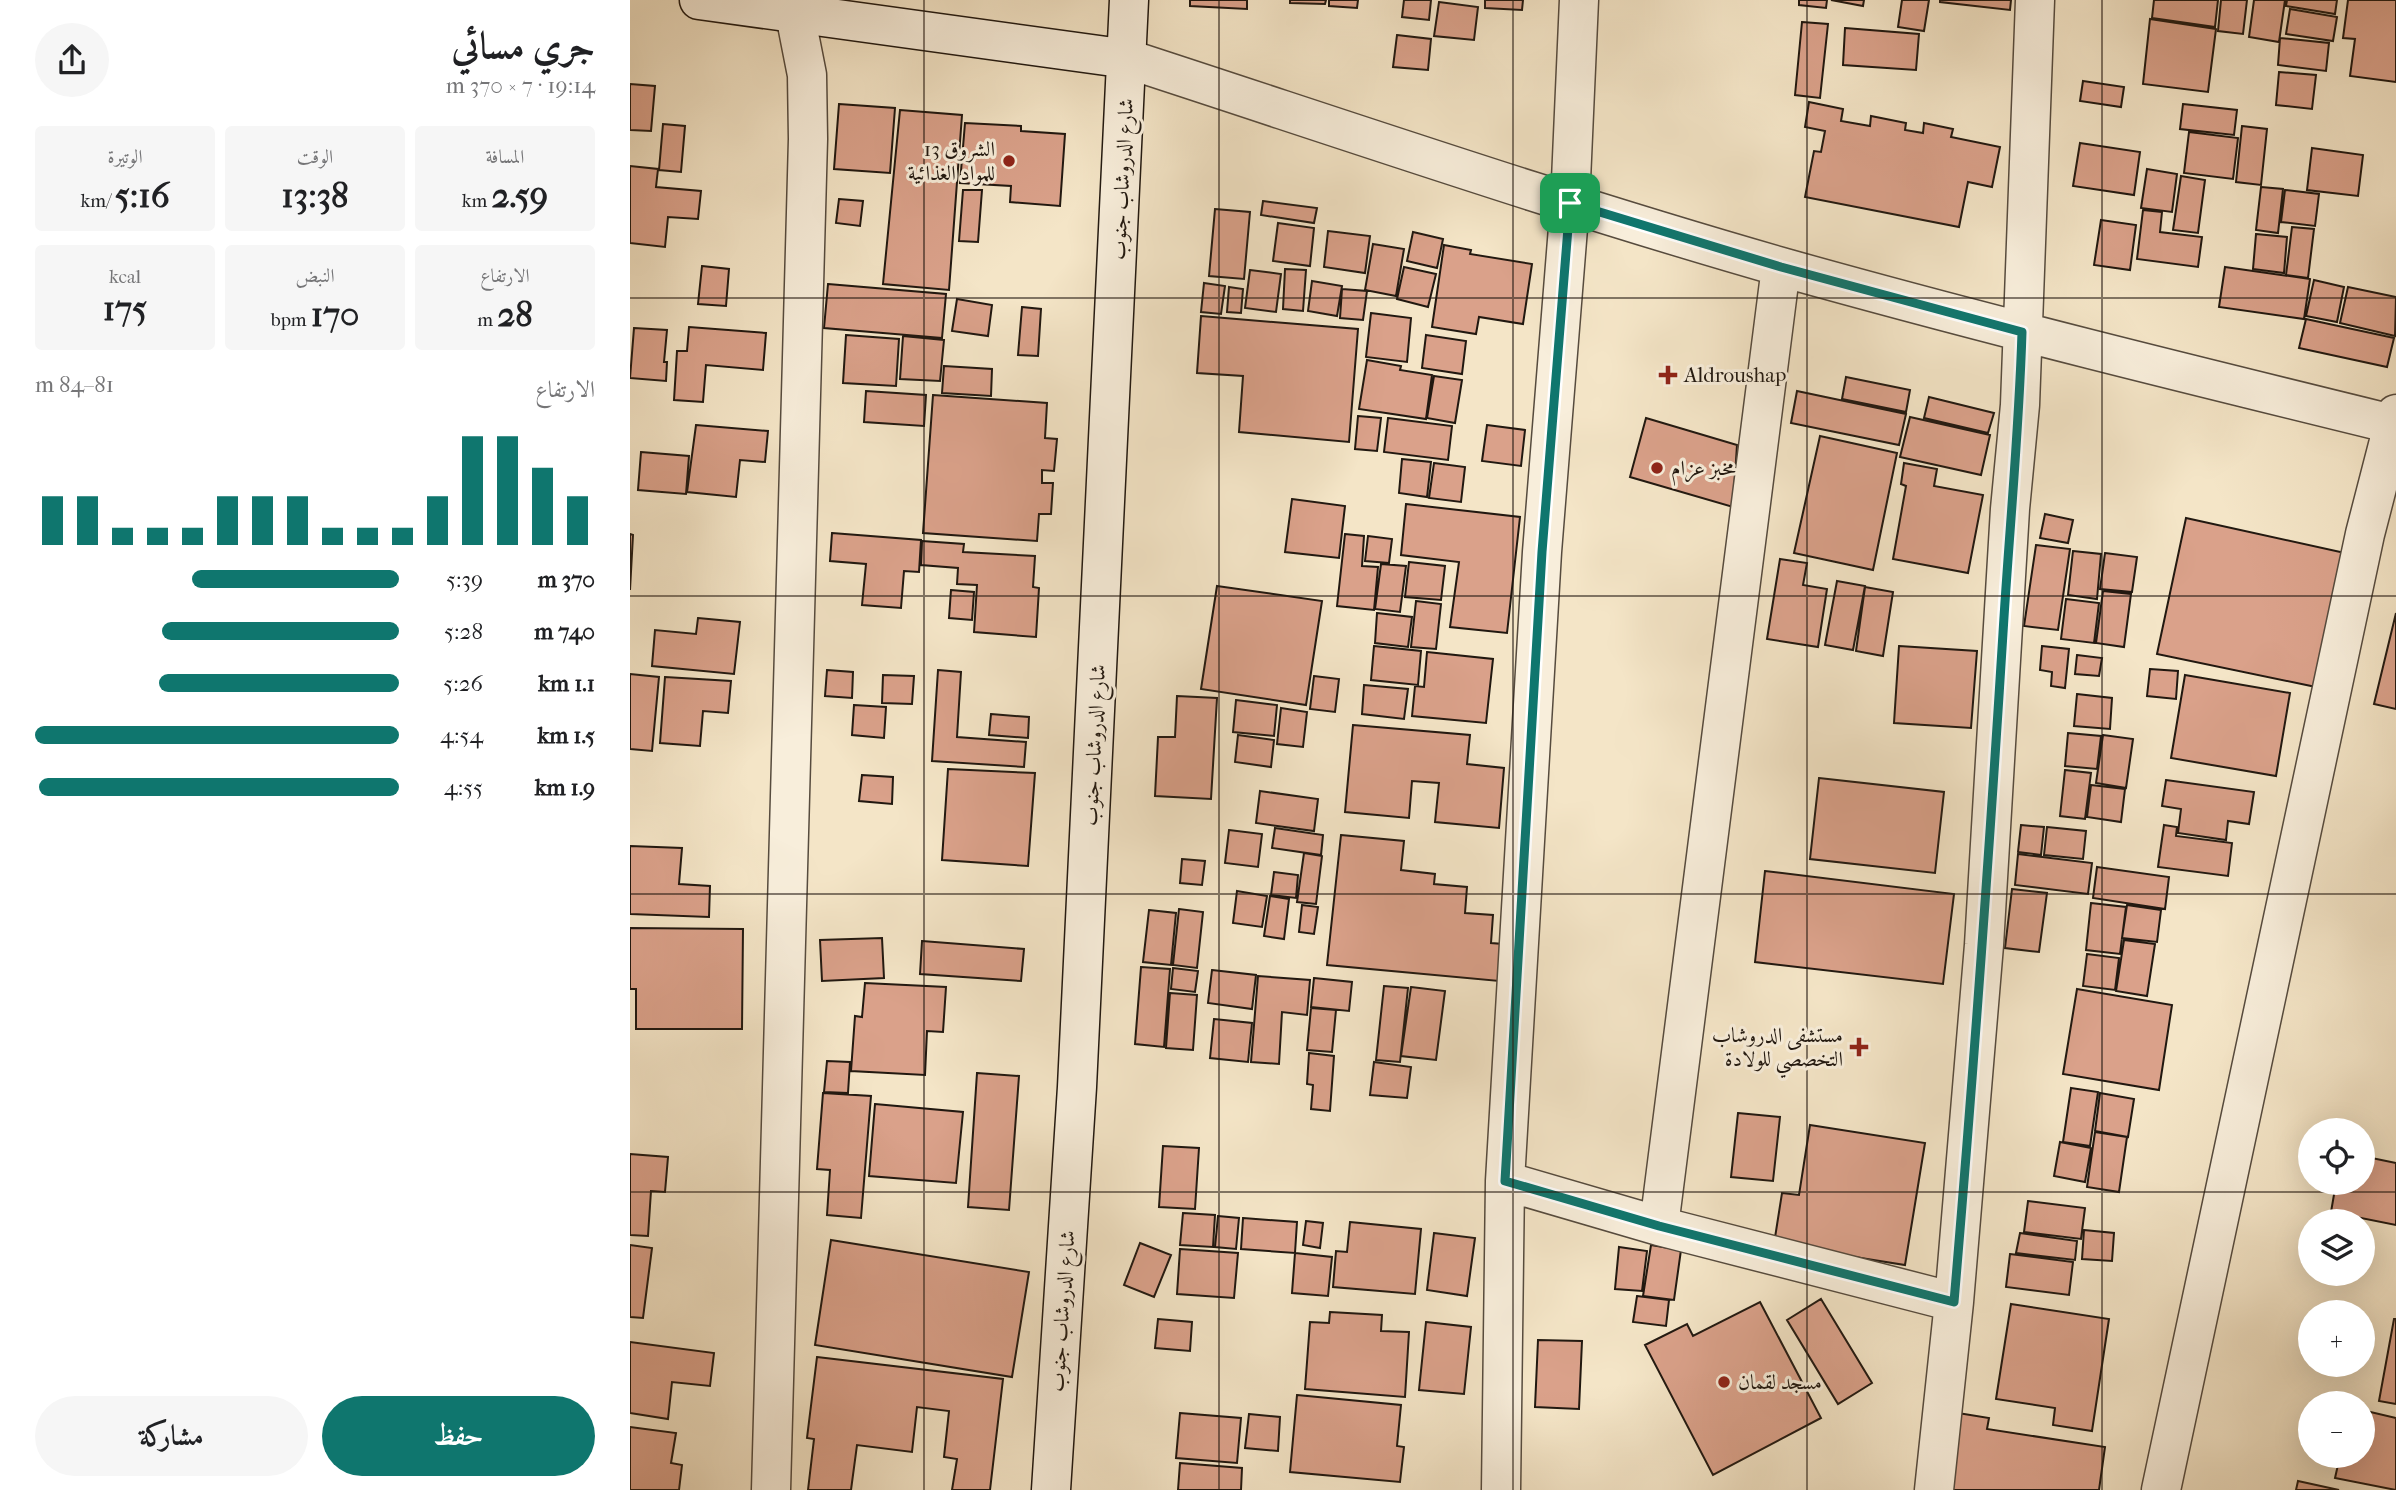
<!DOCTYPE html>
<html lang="ar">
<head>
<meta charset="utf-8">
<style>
	body { margin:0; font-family:"IM FELL French Canon",Amiri,serif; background:#f6f6f6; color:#202124; direction:rtl; height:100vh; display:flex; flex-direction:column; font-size:26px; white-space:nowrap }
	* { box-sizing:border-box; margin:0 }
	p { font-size:23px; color:#757577 }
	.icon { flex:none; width:38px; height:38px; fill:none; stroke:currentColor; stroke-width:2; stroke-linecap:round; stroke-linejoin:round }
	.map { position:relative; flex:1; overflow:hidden; direction:ltr }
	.details { display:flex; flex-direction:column; background:#fff; width:630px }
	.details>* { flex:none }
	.tools { position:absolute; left:1668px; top:1118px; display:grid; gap:14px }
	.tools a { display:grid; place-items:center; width:77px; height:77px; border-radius:50%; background:#fff; box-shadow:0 7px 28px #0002; font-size:35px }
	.pin { position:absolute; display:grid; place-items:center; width:60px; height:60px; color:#fff; margin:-30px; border-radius:14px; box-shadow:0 4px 10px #0006 }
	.round { display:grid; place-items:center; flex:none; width:74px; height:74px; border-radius:37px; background:#f6f6f6 }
	.head { display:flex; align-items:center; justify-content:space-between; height:119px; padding:0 35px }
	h1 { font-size:38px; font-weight:800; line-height:52px }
	.stats { display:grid; grid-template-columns:repeat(3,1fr); gap:10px; height:119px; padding:7px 35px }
	.stats div { display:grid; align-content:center; border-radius:7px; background:#f6f6f6; text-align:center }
	.stats b { font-size:35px; font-weight:800 }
	.stats small { font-size:19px; font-weight:400 }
	.stats p { font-size:19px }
	.chart { height:196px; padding:14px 35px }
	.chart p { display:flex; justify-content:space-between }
	.chart svg { width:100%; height:126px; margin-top:7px; stroke:#0f766e; stroke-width:6 }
	.action { display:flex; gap:14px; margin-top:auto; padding:14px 35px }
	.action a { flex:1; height:80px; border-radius:42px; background:#0f766e; color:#fff; font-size:28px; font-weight:800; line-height:80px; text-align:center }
	.action a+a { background:#f6f6f6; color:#202124 }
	ul { padding:0 35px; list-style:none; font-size:23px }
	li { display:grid; grid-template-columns:112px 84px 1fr; align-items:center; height:52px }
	li i { height:18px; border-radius:9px; background:#0f766e }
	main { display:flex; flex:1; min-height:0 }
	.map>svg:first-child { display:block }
	.building { fill:#daa18a; stroke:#211810; stroke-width:2 }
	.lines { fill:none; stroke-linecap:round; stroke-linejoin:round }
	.street-casing { stroke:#564b3e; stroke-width:41 }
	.secondary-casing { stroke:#211810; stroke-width:41 }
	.street { stroke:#f8eedb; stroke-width:38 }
	.secondary { stroke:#f8eedb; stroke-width:38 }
	.route-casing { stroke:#fff; stroke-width:14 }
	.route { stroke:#0f766e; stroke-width:9 }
	.grid { fill:none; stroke:#211810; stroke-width:2; stroke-opacity:0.55 }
	.poi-dot { fill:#8f2418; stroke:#f8eedb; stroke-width:2.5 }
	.labels { text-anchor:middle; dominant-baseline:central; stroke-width:6; stroke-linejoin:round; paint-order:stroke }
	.poi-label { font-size:21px; fill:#211810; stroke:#f8eedb; text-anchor:start }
	.street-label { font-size:21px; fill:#211810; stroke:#f8eedb }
</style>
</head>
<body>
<main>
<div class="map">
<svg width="1766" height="1490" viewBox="0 0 1766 1490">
	<rect width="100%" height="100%" fill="#f4e5c7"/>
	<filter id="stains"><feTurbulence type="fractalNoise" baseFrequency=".00286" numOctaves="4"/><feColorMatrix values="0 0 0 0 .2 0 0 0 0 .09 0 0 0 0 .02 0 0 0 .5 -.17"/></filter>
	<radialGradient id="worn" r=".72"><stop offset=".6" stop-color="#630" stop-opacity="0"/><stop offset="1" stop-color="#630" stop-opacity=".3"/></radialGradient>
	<!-- building -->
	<path class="building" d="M560 0H617V9L560 6Z
		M660 0H696L695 4 660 3Z
		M699 0H728L727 8 699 6Z
		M774 0H801L799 20 772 17Z
		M855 0H893L892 10 855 8Z
		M1169 0H1197L1196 8 1169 5Z
		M1201 0H1234L1233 6Z
		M1272 0H1299L1294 31 1268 27Z
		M1310 0H1381L1380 10 1310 2Z
		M1524 0H1588L1585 27 1522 18Z
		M1591 0H1617L1613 34 1588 31Z
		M1624 0H1655L1649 42 1619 37Z
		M1657 0H1707L1705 14 1656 6Z
		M1718 0H1766V82L1720 76 1725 39 1713 38Z
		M809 2 848 7 844 40 804 36Z
		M1660 9 1707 17 1703 41 1656 34Z
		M1520 19 1586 29 1578 92 1513 84Z
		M1172 22 1198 24 1190 98 1165 95Z
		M1215 28 1289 34 1286 70 1213 65Z
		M767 35 801 39 798 70 763 67Z
		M1650 38 1699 43 1696 71 1648 65Z
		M1649 72 1686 75 1682 109 1646 105Z
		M1453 81 1494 87 1491 107 1450 101Z
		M0 84 25 86 21 131 0 130Z
		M1179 102 1213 109 1211 121 1240 126 1241 116 1276 123 1275 130 1293 133 1294 123 1323 129 1321 137 1370 147 1362 187 1338 182 1329 227 1175 197 1184 151 1191 152 1195 131 1175 127Z
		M209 104 265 108 260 173 204 169Z
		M1553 104 1607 110 1604 135 1550 129Z
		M270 110 332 115 319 290 253 284Z
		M335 123 391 126V131L435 134 430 206 380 202 381 186 330 183Z
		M33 124 55 126 51 172 29 170Z
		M1612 126 1637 129 1631 185 1606 182Z
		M1559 132 1608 138 1603 179 1554 173Z
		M1450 143 1510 152 1504 195 1443 186Z
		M1682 148 1733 155 1728 196 1677 190Z
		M0 166 28 169 26 187 71 191 68 219 38 217 35 247 0 243Z
		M1517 169 1547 174 1542 212 1511 208Z
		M1551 176 1575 180 1568 233 1543 230Z
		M1631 187 1653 189 1648 233 1626 230Z
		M333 190H352L348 242 329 241Z
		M1655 190 1689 194 1685 226 1651 222Z
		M209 199 233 201 230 226 206 223Z
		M633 201 687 208 684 223 631 215Z
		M585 209 620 212 614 279 579 276Z
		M1513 210 1532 212 1530 232 1572 237 1568 267 1507 259Z
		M1471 220 1506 225 1500 270 1464 265Z
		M648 223 684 228 680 266 643 261Z
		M1662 227 1684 229 1678 278 1656 275Z
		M698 231 740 236 735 273 694 267Z
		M783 232 813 239 807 268 777 261Z
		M1626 234 1657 237 1654 273 1623 269Z
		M743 244 774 249 766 296 735 290Z
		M814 245 841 250 840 254 902 264 893 324 849 317 846 334 802 327Z
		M72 266 99 269 96 306 68 304Z
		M774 267 806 274 798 307 767 299Z
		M1595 267 1680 279 1674 319 1589 307Z
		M655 269 676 270 673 311 653 309Z
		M620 270 651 274 646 312 615 308Z
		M1684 280 1714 287 1707 322 1676 316Z
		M682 281 712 286 707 316 678 311Z
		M574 283 595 286 591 314 571 312Z
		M198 284 316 294 312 338 194 328Z
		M599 287 613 289 611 313 597 312Z
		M1718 287 1766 297 1765 336 1710 323Z
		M712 289 737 291 733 320 710 318Z
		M327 299 362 305 358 336 322 331Z
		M392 307 411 309 408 356 388 355Z
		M741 313 781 318 777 362 736 357Z
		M571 316 728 329 719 442 609 432 613 376 567 373Z
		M1676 319 1764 338 1757 367 1669 348Z
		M59 327 136 333 133 370 76 365 73 402 44 400 47 351H57Z
		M4 328 37 330 34 362H37L36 381 0 378Z
		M216 335 269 339 266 386 213 383Z
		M796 335 836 341 832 374 792 368Z
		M273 336 314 340 310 381 270 379Z
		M737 360 771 366 770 370 802 375 796 419 729 409Z
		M314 366 362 369 361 396 312 393Z
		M804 376 832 380 825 423 797 418Z
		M1216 377 1280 390 1276 412 1212 399Z
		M236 391 296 395 294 426 234 422Z
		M1167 391 1276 414 1269 445 1161 423Z
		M303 395 417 403 415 438 427 439 424 471 412 470V483H423L421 514H409L407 541 293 533Z
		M1299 397 1364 413 1358 433 1294 418Z
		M728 416 751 418 747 451 725 449Z
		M1280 417 1360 435 1351 475 1270 457Z
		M758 418 822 426 818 460 754 452Z
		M1016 418 1107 445 1103 507 1000 477Z
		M66 425 138 431 135 462 110 460 106 497 57 492Z
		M857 425 895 430 891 466 852 461Z
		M1190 436 1267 453 1243 570 1164 553Z
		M11 452 59 456 56 494 8 490Z
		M772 459 801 462 797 497 769 493Z
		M804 463 835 467 831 502 799 498Z
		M1274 463 1307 469 1304 486 1353 495 1338 573 1263 559 1276 486 1271 484Z
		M662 499 715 506 709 558 655 552Z
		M776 504 890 517 877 633 820 627 829 562 771 555Z
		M1415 514 1443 520 1438 543 1410 538Z
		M1556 518 1715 553 1686 687 1527 654Z
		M202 533 291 540 289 572 274 571 271 608 232 605 236 564 200 561Z
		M0 534 3 535 0 590Z
		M715 534 734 536 732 566 748 567 744 610 707 606Z
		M738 536 762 539 759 563 735 561Z
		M292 541 334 544 333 552 405 556 403 587 409 588 406 637 344 632 347 585 327 584 328 568 291 565Z
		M1406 545 1440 549 1428 630 1394 626Z
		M1443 551 1471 554 1467 599 1438 595Z
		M1475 553 1507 557 1502 592 1470 589Z
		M1150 559 1177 563 1173 585 1197 589 1188 647 1137 639Z
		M779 562 815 566 811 600 775 597Z
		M751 564 776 566 770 612 745 609Z
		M1207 581 1235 586 1223 650 1195 645Z
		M587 586 692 601 676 705 571 689Z
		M1235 587 1263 592 1253 656 1226 651Z
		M321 590 344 592 342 620 319 618Z
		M1473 591 1501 594 1494 647 1466 643Z
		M1436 599 1469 603 1464 643 1431 639Z
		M786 601 811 604 806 649 781 647Z
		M747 613 782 617 778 647 745 643Z
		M1766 613V709L1744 704Z
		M68 618 110 622 104 674 22 666 25 630 66 634Z
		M744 646 791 651 788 685 741 680Z
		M1269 646 1347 651 1341 728 1264 723Z
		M1412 646 1439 649 1435 688 1421 686 1422 672 1410 670Z
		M797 652 863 659 856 723 782 716 785 686 794 687Z
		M1447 655 1472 658 1469 676 1445 674Z
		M1520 669 1548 671 1546 699 1517 696Z
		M197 670 223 672 222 698 195 696Z
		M308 670 331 672 327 737 396 742 394 767 302 761Z
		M0 674 29 677 22 751 0 749Z
		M253 675 284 676 282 704 252 703Z
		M1555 675 1660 693 1646 776 1541 758Z
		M684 676 709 679 705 712 680 709Z
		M35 677 101 681 98 713 73 711 70 746 30 743Z
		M734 685 778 689 774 719 732 714Z
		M1447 694 1482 698 1480 729 1444 726Z
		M547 696 587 698 581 799 525 796 528 737H545Z
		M606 700 647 705 644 736 603 732Z
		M224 705 256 707 254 738 222 735Z
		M651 708 677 712 673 747 647 744Z
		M361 714 399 717 398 738 359 735Z
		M723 725 840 735 837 764 874 768 869 828 805 822 809 783 782 781 779 818 715 812Z
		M1438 733 1471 736 1467 769 1435 766Z
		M608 735 644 740 641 767 605 762Z
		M1473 735 1503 739 1496 788 1466 783Z
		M318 769 405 773 398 866 312 860Z
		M1435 770 1461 773 1455 819 1430 816Z
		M232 775 263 777 262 804 229 801Z
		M1189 778 1314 792 1305 873 1180 859Z
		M1536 780 1624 792 1619 824 1598 821 1596 840 1548 833 1551 809 1532 806Z
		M1461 785 1495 789 1491 822 1457 817Z
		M630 791 688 799 684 831 626 823Z
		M1391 825 1414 827 1411 855 1388 852Z
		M1534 825 1547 827 1546 836 1602 843 1598 876 1528 867Z
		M1417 827 1456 831 1453 859 1414 855Z
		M645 828 693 835 691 855 642 848Z
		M599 830 632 834 628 867 595 863Z
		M711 835 774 841 771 870 805 874 804 884 837 887 835 913 863 915 861 943 873 944 869 981 697 965Z
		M0 846 52 848 49 884 80 886 79 917 0 914Z
		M674 853 692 856 686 904 667 902Z
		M1388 854 1462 863 1458 894 1385 885Z
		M552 859 575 861 572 885 550 883Z
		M1467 867 1539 877 1535 909 1463 898Z
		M1135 871 1324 894 1313 984 1125 962Z
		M644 872 668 875 666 898 641 895Z
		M1382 889 1417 893 1409 952 1375 948Z
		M607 891 637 896 632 927 603 923Z
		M640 896 659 899 654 939 634 936Z
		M1461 903 1496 907 1490 954 1456 950Z
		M672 905 688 907 684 934 669 932Z
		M1497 905 1531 910 1527 942 1492 938Z
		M549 909 573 912 567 968 543 965Z
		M519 910 546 913 541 965 513 962Z
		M0 928 113 929 112 1029H6V989H0Z
		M252 938 254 978 192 981 190 940Z
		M1494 940 1525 944 1517 996 1486 991Z
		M292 941 394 949 391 981 290 974Z
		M1457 954 1489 958 1485 990 1453 986Z
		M511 967 540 969 534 1047 505 1044Z
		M543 968 568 971 565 992 541 989Z
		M582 970 626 975 622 1009 578 1003Z
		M628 976 680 980 677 1015 652 1012 649 1064 621 1062Z
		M684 978 722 982 719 1011 681 1007Z
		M235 983 316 987 313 1032 297 1031 295 1075 221 1071 225 1016 232 1017Z
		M754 986 778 988 770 1062 746 1060Z
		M781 987 815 991 806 1060 771 1056Z
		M1447 989 1542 1005 1529 1090 1433 1074Z
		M540 993 567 995 563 1050 536 1048Z
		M681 1008 706 1010 702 1052 677 1050Z
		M584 1019 622 1023 618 1062 580 1058Z
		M679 1053 704 1056 700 1111 681 1109 683 1085 677 1084Z
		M197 1061 220 1062 218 1093 194 1092Z
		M744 1062 781 1067 777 1098 740 1095Z
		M347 1073 389 1076 379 1210 338 1207Z
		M1441 1088 1468 1092 1460 1146 1433 1142Z
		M193 1093 241 1096 231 1218 197 1215 200 1170 187 1169Z
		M1470 1093 1504 1099 1498 1137 1465 1131Z
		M245 1104 333 1112 326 1183 239 1176Z
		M1108 1113 1150 1117 1143 1181 1101 1177Z
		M1180 1125 1295 1143 1275 1265 1144 1244 1152 1193 1169 1195Z
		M1465 1132 1497 1137 1489 1192 1457 1187Z
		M1430 1142 1461 1148 1455 1182 1424 1176Z
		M533 1146 569 1148 565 1209 529 1207Z
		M0 1154 38 1157 35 1192 21 1191 18 1236 0 1235Z
		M1732 1156 1766 1163V1225L1701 1212 1706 1183H1732Z
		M1398 1201 1455 1208 1451 1239 1394 1232Z
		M553 1213 585 1215 583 1247 550 1245Z
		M588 1216 609 1218 606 1249 585 1247Z
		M613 1218 667 1222 665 1253 611 1249Z
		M676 1221 693 1223 690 1248 673 1245Z
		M720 1222 791 1229 785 1294 703 1287 706 1251 717 1252Z
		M1454 1230 1484 1233 1482 1261 1452 1259Z
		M804 1233 845 1238 837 1296 797 1290Z
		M1390 1233 1447 1241 1445 1260 1386 1253Z
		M201 1240 399 1272 382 1377 185 1345Z
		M510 1243 541 1255 524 1297 494 1285Z
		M0 1245 22 1248 13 1318 0 1317Z
		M1021 1245 1051 1250 1044 1300 1013 1296Z
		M989 1247 1017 1251 1012 1291 985 1289Z
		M550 1249 608 1253 604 1298 547 1294Z
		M665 1253 702 1257 698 1296 662 1293Z
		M1380 1254 1443 1262 1439 1295 1376 1287Z
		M1007 1296 1039 1300 1036 1326 1003 1322Z
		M1191 1299 1242 1383 1208 1404 1157 1320Z
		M1130 1302 1191 1418 1083 1475 1015 1345 1057 1324 1063 1336Z
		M1381 1304 1479 1319 1462 1431 1423 1425 1425 1408 1366 1399Z
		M700 1312 752 1315 751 1331 779 1332 775 1397 675 1389 680 1322 699 1323Z
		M528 1319 562 1322 560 1351 525 1348Z
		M1764 1319H1766V1404L1749 1401Z
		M796 1322 841 1327 834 1394 789 1390Z
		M908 1340 952 1341 949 1409 905 1407Z
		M0 1342 84 1353 80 1386 42 1382 38 1419 0 1413Z
		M187 1357 373 1379 360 1490H322L327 1459 314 1457 319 1411 287 1407 282 1452 227 1445 221 1490H178L184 1439 177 1438Z
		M667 1395 771 1405 767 1446 774 1447 770 1482 660 1472Z
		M1732 1410 1766 1418V1490L1705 1478 1710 1456H1732Z
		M550 1413 611 1418 607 1463 546 1458Z
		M1328 1413 1359 1418 1357 1429 1475 1447 1469 1490H1317Z
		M619 1414 650 1417 648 1451 615 1448Z
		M0 1427 46 1433 41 1463 52 1465 49 1490H0Z
		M550 1463 612 1468 611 1490H548Z
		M1668 1481 1709 1490H1666Z"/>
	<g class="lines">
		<defs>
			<path id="street" d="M498 59C716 130 934 205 1155 268 1358 325 1562 375 1766 425
				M875 1181 1029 1226 1324 1302
				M1029 1226 1151 267
				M141 1490 178 139 177 75 165 14V0
				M871 1490 875 1181 912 552 940 203 949 0
				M1304 1490 1324 1302 1354 945 1380 509 1390 405 1405 0
				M1531 1490 1735 534 1766 414"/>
			<path id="secondary" d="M69 0 498 59
				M421 1490 447 1087 499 0"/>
		</defs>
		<!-- street casing -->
		<use href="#street" class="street-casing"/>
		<!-- secondary casing -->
		<use href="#secondary" class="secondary-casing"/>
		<!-- street -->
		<use href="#street" class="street"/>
		<!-- secondary -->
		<use href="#secondary" class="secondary"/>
	</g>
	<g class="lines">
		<defs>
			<path id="route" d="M940 203 1151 267 1392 332C1389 433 1379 533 1373 633 1359 856 1343 1079 1324 1302L1029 1226 875 1181 912 552Z"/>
		</defs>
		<!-- route casing -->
		<use href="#route" class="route-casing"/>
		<!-- route -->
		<use href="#route" class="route"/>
	</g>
	<!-- grid -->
	<path class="grid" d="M294 0V1490M589 0V1490M883 0V1490M1177 0V1490M1472 0V1490M0 298H1766M0 596H1766M0 894H1766M0 1192H1766"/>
	<!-- markers -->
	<g class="poi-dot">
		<circle cx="379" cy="161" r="7"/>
		<path d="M1034.5 364.5h7v7h7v7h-7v7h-7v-7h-7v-7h7z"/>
		<circle cx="1027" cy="468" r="7"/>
		<path d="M1225.5 1036.5h7v7h7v7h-7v7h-7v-7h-7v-7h7z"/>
		<circle cx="1094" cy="1382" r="7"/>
	</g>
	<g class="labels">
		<!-- poi labels -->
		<g class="poi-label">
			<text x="365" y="149" text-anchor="end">الشروق 13<tspan x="365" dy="24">للمواد الغذائية</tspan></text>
			<text x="1054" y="375">Aldroushap</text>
			<text x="1041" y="468">مخبز عزام</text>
			<text x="1213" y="1035" text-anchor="end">مستشفى الدروشاب<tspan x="1213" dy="24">التخصصي للولادة</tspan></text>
			<text x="1108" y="1382">مسجد لقمان</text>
		</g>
		<!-- street labels -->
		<g class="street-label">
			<text transform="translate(492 179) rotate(-87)">شارع الدروشاب جنوب</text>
			<text transform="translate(464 745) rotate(-87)">شارع الدروشاب جنوب</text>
			<text transform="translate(432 1311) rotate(-86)">شارع الدروشاب جنوب</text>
		</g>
	</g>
	<rect width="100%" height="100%" filter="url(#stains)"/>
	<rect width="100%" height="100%" fill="url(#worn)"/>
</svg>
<div class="tools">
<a><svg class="icon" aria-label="locate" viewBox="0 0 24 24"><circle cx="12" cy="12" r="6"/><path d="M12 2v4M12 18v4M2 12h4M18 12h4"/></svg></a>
<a><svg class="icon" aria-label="layers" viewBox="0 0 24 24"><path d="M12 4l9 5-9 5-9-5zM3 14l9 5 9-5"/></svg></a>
<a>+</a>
<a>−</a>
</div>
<div class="pin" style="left:940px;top:203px;background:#1e9e55"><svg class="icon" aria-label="arrive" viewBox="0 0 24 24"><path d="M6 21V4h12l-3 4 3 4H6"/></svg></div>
</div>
<section class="details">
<div class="head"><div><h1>جري مسائي</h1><p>19:14 · 7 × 370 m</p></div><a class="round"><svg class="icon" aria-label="share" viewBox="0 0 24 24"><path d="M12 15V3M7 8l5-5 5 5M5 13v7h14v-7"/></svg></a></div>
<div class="stats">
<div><p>المسافة</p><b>2.59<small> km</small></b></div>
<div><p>الوقت</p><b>13:38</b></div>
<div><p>الوتيرة</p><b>5:16<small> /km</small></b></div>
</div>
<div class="stats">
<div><p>الارتفاع</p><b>28<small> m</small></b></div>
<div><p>النبض</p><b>170<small> bpm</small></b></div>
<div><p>kcal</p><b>175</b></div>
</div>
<div class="chart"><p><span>الارتفاع</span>81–84 m</p>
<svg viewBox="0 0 160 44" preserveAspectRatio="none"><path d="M5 44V27M15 44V27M25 44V38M35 44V38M45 44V38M55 44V27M65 44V27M75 44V27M85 44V38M95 44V38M105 44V38M115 44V27M125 44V6M135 44V6M145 44V17M155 44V27"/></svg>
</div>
<ul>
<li><b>370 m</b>5:39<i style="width:57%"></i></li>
<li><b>740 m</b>5:28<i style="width:65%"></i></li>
<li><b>1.1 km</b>5:26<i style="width:66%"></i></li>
<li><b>1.5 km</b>4:54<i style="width:100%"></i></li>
<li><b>1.9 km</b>4:55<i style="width:99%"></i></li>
</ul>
<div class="action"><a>حفظ</a><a>مشاركة</a></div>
</section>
</main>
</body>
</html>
